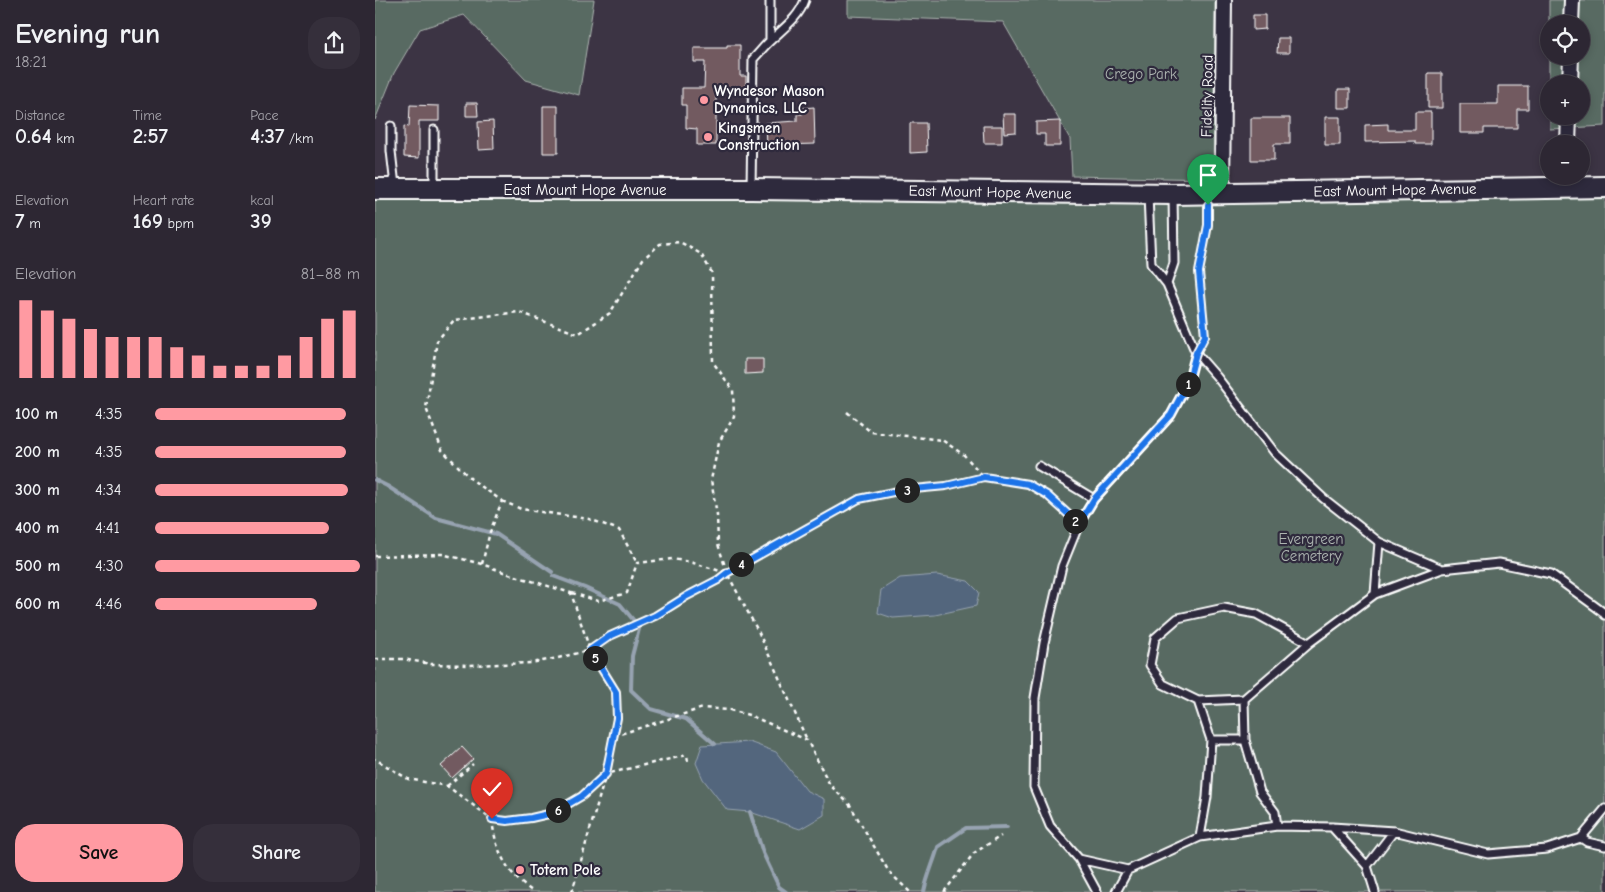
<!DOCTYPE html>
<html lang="en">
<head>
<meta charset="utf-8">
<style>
	body { margin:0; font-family:"Comic Neue",sans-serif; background:#352f3b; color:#f1f3f6; height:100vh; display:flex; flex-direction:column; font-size:19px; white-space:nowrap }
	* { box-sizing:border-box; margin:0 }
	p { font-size:16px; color:#a7a5ac }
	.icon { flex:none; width:28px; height:28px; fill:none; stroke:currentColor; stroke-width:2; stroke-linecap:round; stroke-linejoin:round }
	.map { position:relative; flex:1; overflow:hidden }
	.panel { display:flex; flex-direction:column; background:#2d2733; width:375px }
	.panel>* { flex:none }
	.controls { position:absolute; left:1165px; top:15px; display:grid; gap:10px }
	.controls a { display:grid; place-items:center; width:50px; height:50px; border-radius:50%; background:#2d2733; box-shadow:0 2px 8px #0003,0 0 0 1px #48444e; font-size:25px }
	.pin { position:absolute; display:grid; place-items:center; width:42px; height:42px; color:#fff; margin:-51px -21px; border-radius:50% 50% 50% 0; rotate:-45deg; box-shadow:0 0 5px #0007 }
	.pin .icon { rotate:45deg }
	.km { position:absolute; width:25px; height:25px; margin:-12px; border-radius:50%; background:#222; color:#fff; font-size:14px; line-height:25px; text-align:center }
	.round { display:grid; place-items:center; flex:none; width:52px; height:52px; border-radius:20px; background:#352f3b }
	.summary { display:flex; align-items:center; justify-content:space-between; height:85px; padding:0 15px }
	h1 { font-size:28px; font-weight:800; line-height:38px }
	.metrics { display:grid; grid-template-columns:repeat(3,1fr); gap:8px; height:85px; padding:5px 15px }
	.metrics div { display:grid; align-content:center }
	.metrics b { font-size:21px; font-weight:800 }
	.metrics small { font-size:14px; font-weight:400 }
	.metrics p { font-size:14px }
	.chart { height:140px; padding:10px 15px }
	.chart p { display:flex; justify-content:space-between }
	.chart svg { width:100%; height:90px; margin-top:5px; stroke:#ff9aa2; stroke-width:6 }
	.primary-button { display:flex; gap:10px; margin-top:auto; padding:10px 15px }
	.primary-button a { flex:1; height:58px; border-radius:20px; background:#ff9aa2; color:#111; font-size:20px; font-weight:800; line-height:58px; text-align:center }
	.primary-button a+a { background:#352f3b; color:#f1f3f6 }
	ul { padding:0 15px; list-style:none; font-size:16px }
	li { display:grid; grid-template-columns:80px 60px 1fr; align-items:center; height:38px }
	li i { height:12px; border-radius:6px; background:#ff9aa2 }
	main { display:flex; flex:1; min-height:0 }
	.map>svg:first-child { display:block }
	.green { fill:#586a62; stroke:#acb4b0 }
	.water { fill:#52667d; stroke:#97a3b1 }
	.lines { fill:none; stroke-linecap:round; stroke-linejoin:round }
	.stream { stroke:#97a3b1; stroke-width:4 }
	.building { fill:#725a61; stroke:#fff }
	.lane-casing { stroke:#fff; stroke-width:11 }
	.street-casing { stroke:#fff; stroke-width:18 }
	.secondary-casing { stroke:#fff; stroke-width:24 }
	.path { stroke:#fff; stroke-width:2.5; stroke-dasharray:4 4; stroke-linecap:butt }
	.lane { stroke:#2f2a3d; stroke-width:7 }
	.street { stroke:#2f2a3d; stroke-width:14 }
	.secondary { stroke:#2f2a3d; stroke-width:20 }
	.route-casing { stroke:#fff; stroke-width:10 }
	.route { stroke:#1a73e8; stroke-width:6 }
	.poi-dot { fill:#ff9aa2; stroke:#2f2a3d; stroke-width:2 }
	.labels { text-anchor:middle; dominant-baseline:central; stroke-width:4.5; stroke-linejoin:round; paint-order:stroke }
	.park-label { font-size:15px; fill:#acb4b0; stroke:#2f2a3d }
	.poi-label { font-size:15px; font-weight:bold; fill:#fff; stroke:#2f2a3d; text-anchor:start }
	.street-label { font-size:15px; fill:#fff; stroke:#2f2a3d }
</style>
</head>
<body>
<main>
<section class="panel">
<div class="summary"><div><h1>Evening run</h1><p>18:21</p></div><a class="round"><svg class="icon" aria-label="share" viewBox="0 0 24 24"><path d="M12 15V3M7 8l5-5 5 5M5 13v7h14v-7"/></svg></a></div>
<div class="metrics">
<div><p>Distance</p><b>0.64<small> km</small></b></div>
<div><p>Time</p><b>2:57</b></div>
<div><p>Pace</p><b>4:37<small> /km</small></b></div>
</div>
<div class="metrics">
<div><p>Elevation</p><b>7<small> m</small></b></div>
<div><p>Heart rate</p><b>169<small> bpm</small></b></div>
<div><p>kcal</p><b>39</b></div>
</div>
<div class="chart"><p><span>Elevation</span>81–88 m</p>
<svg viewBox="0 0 160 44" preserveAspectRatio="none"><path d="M5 44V6M15 44V11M25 44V15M35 44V20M45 44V24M55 44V24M65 44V24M75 44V29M85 44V33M95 44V38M105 44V38M115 44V38M125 44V33M135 44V24M145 44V15M155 44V11"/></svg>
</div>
<ul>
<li><b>100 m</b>4:35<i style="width:93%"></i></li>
<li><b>200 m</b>4:35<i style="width:93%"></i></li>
<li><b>300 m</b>4:34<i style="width:94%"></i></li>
<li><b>400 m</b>4:41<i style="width:85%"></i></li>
<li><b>500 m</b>4:30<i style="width:100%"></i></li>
<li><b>600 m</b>4:46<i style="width:79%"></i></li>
</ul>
<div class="primary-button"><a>Save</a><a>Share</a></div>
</section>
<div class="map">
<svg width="1230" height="892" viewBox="0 0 1230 892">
	<rect width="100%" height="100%" fill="#3c3444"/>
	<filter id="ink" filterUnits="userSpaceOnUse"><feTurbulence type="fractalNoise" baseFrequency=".02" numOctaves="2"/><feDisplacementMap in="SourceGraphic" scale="10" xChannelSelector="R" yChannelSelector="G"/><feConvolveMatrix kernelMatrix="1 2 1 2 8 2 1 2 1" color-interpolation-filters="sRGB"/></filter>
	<g filter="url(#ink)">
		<!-- green -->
		<path class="green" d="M0 0H219L204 95 151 80 89 15 45 29 19 73 0 120Z
			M473 0H840L838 179 697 176 695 139 628 22 473 16Z
			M1174 0H1230V126L1175 129V116H1206V84H1174V56H1206V24H1174Z
			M376 189 643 203 1230 191V892H0V190Z"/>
		<!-- water -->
		<path class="water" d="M562 575 593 581 604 592 601 606 560 615 518 618 503 613 506 590 525 578Z
			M374 742 401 752 432 791 449 799V815L425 829 375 812 352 810 328 779 321 763 327 745Z"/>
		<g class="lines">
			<!-- stream -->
			<path class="stream" d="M0 480 12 486 61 518 121 534 177 572
				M178 576 210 588 245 604 260 622
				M263 626 264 629 257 656 256 690 276 709 311 719 340 744
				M375 812 388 853 404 887 411 892
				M549 892C552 876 559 862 563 847L591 828 632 827"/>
		</g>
		<!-- building -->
		<path class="building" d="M878 15H890V29L878 30Z
			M903 38H914V53H902Z
			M352 45H365V76H371V88H341V145H322V129L311 128V105H307V88H329L330 62H319V48H352Z
			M1053 73H1067V108H1053Z
			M1123 86H1153V109H1142V128H1109V133H1085V104H1123Z
			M963 89H975V108H963Z
			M91 103H102L103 116H91Z
			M35 105 64 106V121H44V158L29 157V126L34 127Z
			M168 106H183V153H168Z
			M439 107 440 144 407 145V147L392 148 391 123 422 121V114H428V108Z
			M1040 112H1056V144H1040V141L990 142V125L1013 124V130H1040Z
			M628 114H641V132L629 133Z
			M950 117H965V145H950Z
			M876 118H915V144H899V160H876Z
			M118 121 119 149 104 150 103 122Z
			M685 121V146H670V134H661V122Z
			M535 123H551L552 152 535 153Z
			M608 126H627V143H609Z
			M370 359H388V373L370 374Z
			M87 747 98 759 77 778 66 766Z"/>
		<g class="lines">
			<defs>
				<path id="lane" d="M395 0V40
					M16 126V151L20 186
					M59 130V187
					M376 187 378 59C384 53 390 45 397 39 410 27 424 17 430 0
					M792 284 799 263 798 195
					M821 353 842 377 900 453 948 498 1004 542 1067 569 1124 563 1176 574 1228 612 1230 615
					M664 466 719 499
					M1000 594 1004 542
					M934 643 869 699 823 701 788 684 775 665 780 638 803 618 849 608 881 614 934 643 1000 594 1067 569
					M869 699 870 740 885 792 900 812 902 826
					M823 701 836 740 832 797 825 837
					M836 740H870
					M957 827 992 866 1000 892
					M1206 838 1212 842 1230 846
					M704 859 753 870 825 837 902 826 957 827 1019 831 1113 854 1172 849 1206 838 1230 809
					M992 866 1019 831
					M722 892 704 859 675 826 659 787 660 698 669 643 687 566 704 524 719 499 796 415 813 383 821 353 792 284 776 264 773 195
					M741 892 753 870"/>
				<path id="street" d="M1196 24 1197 0
					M1195 84 1196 56
					M1193 144 1194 116
					M847 193 849 0"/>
				<path id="secondary" d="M0 189H376L798 194 1230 187"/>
			</defs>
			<!-- lane casing -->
			<use href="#lane" class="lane-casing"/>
			<!-- street casing -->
			<use href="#street" class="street-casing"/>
			<!-- secondary casing -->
			<use href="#secondary" class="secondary-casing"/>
			<!-- path -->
			<path class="path" d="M826 343 830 336 824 271 833 225V208
				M472 412 496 432 567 440 589 455 609 477
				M127 501 146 509 214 519 244 530 262 563
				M0 556 67 554 107 564 134 574 196 593 215 650 241 692 242 718 231 774 207 796 179 813 156 818 132 821 117 819 72 786 33 779 0 759
				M107 564 115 532 127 501 96 479 67 450 51 408 62 341 79 320 144 312 203 334 235 313 268 259 285 244 305 242 326 254 337 273 338 362 358 390 359 417 344 442 336 480 342 515 343 544 352 573 384 633 432 740
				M197 593 223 601 252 593 262 563 297 559 315 562 352 573
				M0 659H28L56 664 93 665 156 663 183 658 215 650 235 636 280 616 312 596 343 580 352 573 484 499 528 490 571 487 609 477 653 484 672 495 697 518
				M239 736 328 708 355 710 374 715 432 740 455 785 475 805 514 872 535 892
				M72 786 98 764
				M117 819C120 849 132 876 159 892
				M197 892 231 774 312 755 313 762
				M569 892 599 853 626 836"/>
			<!-- lane -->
			<use href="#lane" class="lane"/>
			<!-- street -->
			<use href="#street" class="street"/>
			<!-- secondary -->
			<use href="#secondary" class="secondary"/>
		</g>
	</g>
	<g class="lines" filter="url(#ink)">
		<defs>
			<path id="route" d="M117 819 132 821 156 818 178 813 207 796 231 774 242 718 241 692 215 650 235 636 280 616 312 596 343 580 352 573 484 499 528 490 571 486 609 477 653 484 672 495 704 524 719 499 796 415 813 383 821 353 830 336 824 272 833 225V205"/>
		</defs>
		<!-- route casing -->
		<use href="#route" class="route-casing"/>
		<!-- route -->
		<use href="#route" class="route"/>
	</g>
	<!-- markers -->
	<g class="poi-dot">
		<circle cx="329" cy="100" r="5"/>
		<circle cx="333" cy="137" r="5"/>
		<circle cx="145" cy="870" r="5"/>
	</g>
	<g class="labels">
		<!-- park labels -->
		<g class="park-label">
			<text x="766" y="74">Crego Park</text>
			<text x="936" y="539">Evergreen<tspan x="936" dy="17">Cemetery</tspan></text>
		</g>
		<!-- poi labels -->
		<g class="poi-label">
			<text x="339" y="91">Wyndesor Mason<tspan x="339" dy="17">Dynamics, LLC</tspan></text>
			<text x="343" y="128">Kingsmen<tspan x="343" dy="17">Construction</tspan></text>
			<text x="155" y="870">Totem Pole</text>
		</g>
		<!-- street labels -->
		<g class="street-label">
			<text transform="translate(832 96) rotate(-89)">Fidelity Road</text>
			<text x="210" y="190">East Mount Hope Avenue</text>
			<text transform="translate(1020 190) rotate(-1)">East Mount Hope Avenue</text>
			<text transform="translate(615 192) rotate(1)">East Mount Hope Avenue</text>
		</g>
	</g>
</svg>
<div class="controls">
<a><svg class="icon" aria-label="locate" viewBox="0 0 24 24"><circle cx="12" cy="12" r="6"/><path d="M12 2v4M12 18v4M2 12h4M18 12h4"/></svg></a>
<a>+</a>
<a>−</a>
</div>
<div class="pin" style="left:833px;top:205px;background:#1e9e55"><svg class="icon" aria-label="arrive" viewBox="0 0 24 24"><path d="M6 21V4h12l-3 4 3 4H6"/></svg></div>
<div class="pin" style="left:117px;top:819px;background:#d93025"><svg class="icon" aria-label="check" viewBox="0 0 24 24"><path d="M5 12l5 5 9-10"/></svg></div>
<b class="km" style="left:813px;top:384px">1</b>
<b class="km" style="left:700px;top:521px">2</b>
<b class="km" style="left:532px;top:490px">3</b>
<b class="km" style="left:366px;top:564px">4</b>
<b class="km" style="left:220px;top:658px">5</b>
<b class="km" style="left:183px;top:810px">6</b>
</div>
</main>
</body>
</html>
